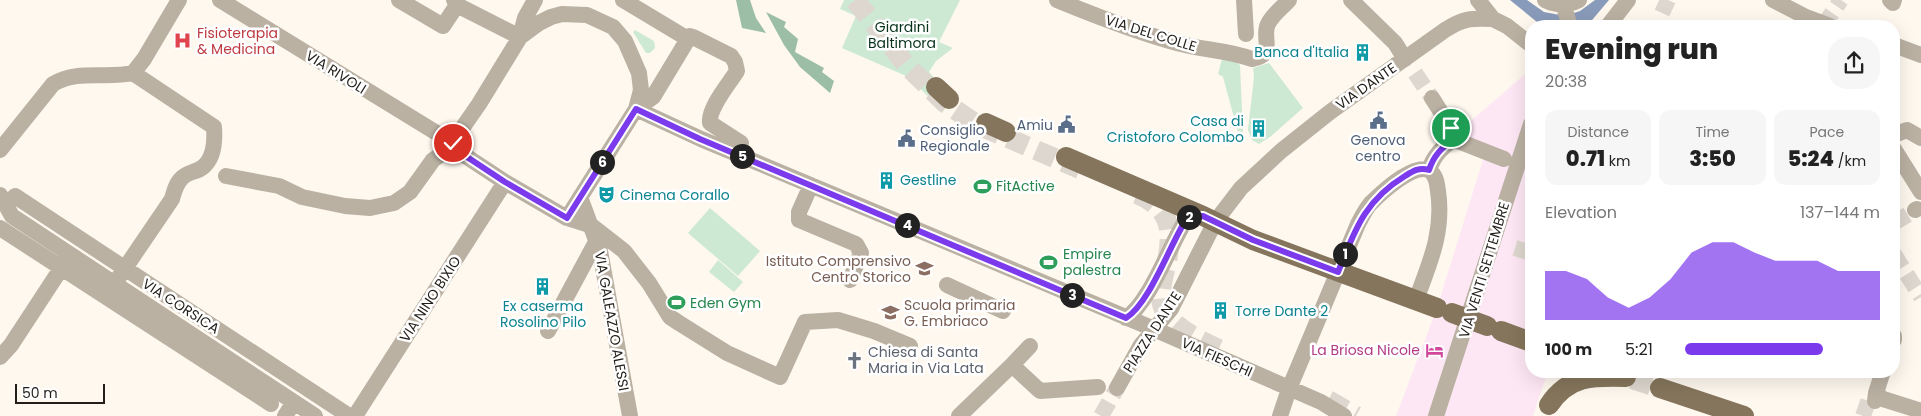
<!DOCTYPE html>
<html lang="en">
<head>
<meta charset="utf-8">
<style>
	body { margin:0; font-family:Poppins,sans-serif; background:#f6f6f6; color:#222; height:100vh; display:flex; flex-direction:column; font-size:19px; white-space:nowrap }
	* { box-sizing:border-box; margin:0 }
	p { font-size:16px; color:#767676 }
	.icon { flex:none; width:28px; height:28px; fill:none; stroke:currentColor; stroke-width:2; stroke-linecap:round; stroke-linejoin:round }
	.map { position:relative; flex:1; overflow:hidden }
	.sheet { position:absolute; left:1525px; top:20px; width:375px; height:358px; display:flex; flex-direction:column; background:#fff; border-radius:20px; box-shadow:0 5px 20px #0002 }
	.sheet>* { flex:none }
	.scale { position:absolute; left:15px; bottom:12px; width:90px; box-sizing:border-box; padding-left:5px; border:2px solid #221e19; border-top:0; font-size:14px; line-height:18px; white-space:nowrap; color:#221e19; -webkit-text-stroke:4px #fff; paint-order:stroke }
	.pin { position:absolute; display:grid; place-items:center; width:42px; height:42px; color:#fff; margin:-21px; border:2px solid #fff; border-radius:50%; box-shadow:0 1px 5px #0007 }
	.km { position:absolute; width:25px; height:25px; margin:-12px; border-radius:50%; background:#222; color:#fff; font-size:14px; line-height:25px; text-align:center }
	.round { display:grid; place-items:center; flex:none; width:52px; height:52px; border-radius:20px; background:#f6f6f6 }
	.head { display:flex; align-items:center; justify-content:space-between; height:85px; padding:0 20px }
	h1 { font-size:28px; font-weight:800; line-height:38px }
	.figures { display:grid; grid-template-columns:repeat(3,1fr); gap:8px; height:85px; padding:5px 20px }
	.figures div { display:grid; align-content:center; border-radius:12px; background:#f6f6f6; text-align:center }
	.figures b { font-size:21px; font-weight:800 }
	.figures small { font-size:14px; font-weight:400 }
	.figures p { font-size:14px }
	.chart { height:140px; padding:10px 20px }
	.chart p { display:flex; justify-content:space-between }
	.chart svg { width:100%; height:90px; margin-top:5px; fill:#7c3aed; opacity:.7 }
	ul { padding:0 20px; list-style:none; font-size:16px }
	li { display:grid; grid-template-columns:80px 60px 1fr; align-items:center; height:38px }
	li i { height:12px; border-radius:6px; background:#7c3aed }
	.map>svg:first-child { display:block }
	.commercial { fill:#fee7f4 }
	.green { fill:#cde9d4 }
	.forest { fill:#9dbea6 }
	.water { fill:#899bba }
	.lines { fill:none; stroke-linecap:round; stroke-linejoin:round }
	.minor-tunnel { stroke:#ddd7cf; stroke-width:16; stroke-dasharray:16 8; stroke-linecap:butt }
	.major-tunnel { stroke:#ddd7cf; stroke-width:20; stroke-dasharray:20 10; stroke-linecap:butt }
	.minor { stroke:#bab1a3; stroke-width:16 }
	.major { stroke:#85755c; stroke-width:20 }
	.route-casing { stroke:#fff; stroke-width:10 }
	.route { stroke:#7c3aed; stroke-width:6 }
	.labels { text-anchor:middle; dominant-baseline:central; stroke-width:5; stroke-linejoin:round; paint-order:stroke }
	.park-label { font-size:14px; fill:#07321a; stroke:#fff }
	.health-label { font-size:14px; fill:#be3a42; stroke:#fff; text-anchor:start }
	.street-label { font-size:14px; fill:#221e19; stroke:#fff }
	.culture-label { font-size:14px; fill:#0d838f; stroke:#fff; text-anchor:start }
	.service-label { font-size:14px; fill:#4e5e75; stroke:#fff; text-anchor:end }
	.leisure-label { font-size:14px; fill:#27864d; stroke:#fff; text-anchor:start }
	.education-label { font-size:14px; fill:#785e54; stroke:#fff; text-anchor:end }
	.hotel-label { font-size:14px; fill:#b23c85; stroke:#fff; text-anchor:end }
	.worship-label { font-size:14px; fill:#5b616d; stroke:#fff; text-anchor:start }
</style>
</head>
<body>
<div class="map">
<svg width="1921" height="416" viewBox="0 0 1921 416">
	<rect width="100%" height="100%" fill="#fef8ef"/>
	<!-- commercial -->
	<path class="commercial" d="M1531 69V371H1548L1533 416H1396L1437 308 1486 150 1462 140 1472 120Z"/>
	<!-- green -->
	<path class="green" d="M844 0H960L939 42 953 48 936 61 929 72 939 83 929 97 906 76 842 48 856 16 840 9Z
		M635 30 654 41 655 48 650 53H646L633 32Z
		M1222 59 1234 60 1240 65 1243 135 1239 136 1223 77 1218 74Z
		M1269 63 1303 108 1270 137 1259 144 1252 140 1248 130 1254 77 1253 68Z
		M710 208 760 251 738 276 688 233Z
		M718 260 743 282 734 292 709 272Z"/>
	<!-- forest -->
	<path class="forest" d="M736 0H750L756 18 766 33 742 28Z
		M766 12 786 22 784 27 798 39 795 52 824 68 822 72 834 81 830 93 800 67 784 45Z"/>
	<!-- water -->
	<path class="water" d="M1510 0H1527L1544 12 1565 16 1558 26H1542Z
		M1595 0H1609L1587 26H1581L1568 15 1580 11Z"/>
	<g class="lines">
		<!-- minor-tunnel -->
		<path class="minor-tunnel" d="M1662 13 1668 0
			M1823 26 1841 0
			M1415 73 1432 98
			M1894 223 1915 210
			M1515 248 1531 253
			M1894 254 1921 297
			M1101 416 1117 388
			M1863 416 1869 399"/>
		<!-- major-tunnel -->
		<path class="major-tunnel" d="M855 0 907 66 945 103 978 125 1080 169
			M1137 194C1176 210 1173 238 1164 274 1161 287 1158 299 1165 311 1175 330 1206 343 1225 352
			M1632 379 1660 388
			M1328 400 1356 416"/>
		<!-- minor -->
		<path class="minor" d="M220 0 453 143 464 155 505 182 567 218 592 226 624 251 649 283 670 317 679 323 727 353 780 377 805 322 838 320 874 331 910 346
			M399 0 443 26 457 5
			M454 0 457 5 520 37
			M623 0 688 39 653 97 636 109
			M1057 0C1096 16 1136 32 1177 43 1202 50 1228 50 1252 59 1277 55 1261 37 1268 24 1272 15 1283 7 1289 0
			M1244 0 1246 34
			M1351 0 1395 43 1405 59
			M1478 0 1493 19 1507 26 1531 45
			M1545 0C1557 6 1567 6 1579 0
			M1773 0 1806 17 1830 26
			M1890 0 1893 3 1894 0
			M1563 4 1570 26
			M1608 26 1628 0
			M520 37 525 18 535 0
			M688 39 690 36 693 37 731 56 735 62 737 71C729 84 708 108 710 123L741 143
			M1894 45 1921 55
			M1432 98 1451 128 1453 139 1504 159
			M636 109 701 139 1154 329 1321 402 1344 416
			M1894 135 1907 130 1921 138
			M1894 149 1921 192
			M0 150 53 84C78 69 106 79 133 73L144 59 179 0
			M1429 170C1434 155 1441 149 1453 139
			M226 176 279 186 302 197 345 206 370 208 394 203 410 192 433 160 447 150 479 104 520 37 539 23 551 17 562 14 587 15 613 27 625 41 639 73 641 90 636 109 567 218
			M811 185 799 212V220L856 244 861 253 850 280
			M0 195 12 216 315 416
			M15 196 349 416
			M580 197 600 251 630 416
			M1915 210 1917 209
			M0 228 271 404
			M119 277 172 199C174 192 176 183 182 178 187 172 197 172 203 167 214 158 215 140 214 127L133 73
			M947 285 1003 311
			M1416 300C1430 262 1444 232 1438 191 1437 183 1436 175 1429 170
			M1126 318C1150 303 1170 244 1187 218L1203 216
			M548 331 597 240
			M1894 336V340
			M0 357 11 345 66 261
			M1012 365 1040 391 1098 387
			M1117 388 1141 345 1171 309 1215 222 1241 188 1281 151 1330 112 1445 30C1464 18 1471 18 1493 19
			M1876 393 1883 399 1921 411
			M1875 401 1876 393 1883 371
			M285 416 294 402
			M355 416 505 182
			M959 416 1012 365 1030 346
			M1280 416 1289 389 1358 224C1362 217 1365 210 1370 204 1382 192 1412 164 1429 170
			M1436 416 1531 124"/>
		<!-- major -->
		<path class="major" d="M936 87 949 99
			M986 123 1006 132
			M1066 157 1203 216 1253 240 1437 308
			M1452 313 1487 326
			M1501 331 1531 342
			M1660 388 1744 416
			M1549 405C1569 375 1594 376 1626 377"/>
	</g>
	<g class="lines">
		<defs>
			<path id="route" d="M453 143 464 155 505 182 567 218 636 109 700 139 1126 318C1150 303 1170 244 1187 218L1203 216 1253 240 1338 272C1355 230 1364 201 1405 176 1413 171 1419 167 1429 170 1434 155 1441 149 1453 139L1451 128"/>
		</defs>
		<!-- route casing -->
		<use href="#route" class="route-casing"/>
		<!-- route -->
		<use href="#route" class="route"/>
	</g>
	<!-- icons -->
	<defs>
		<symbol id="hospital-bare" viewBox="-9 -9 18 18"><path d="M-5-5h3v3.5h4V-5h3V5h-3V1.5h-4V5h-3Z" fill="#e0444e" stroke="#fff" stroke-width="2.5" paint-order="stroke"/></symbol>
		<symbol id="building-bare" viewBox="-9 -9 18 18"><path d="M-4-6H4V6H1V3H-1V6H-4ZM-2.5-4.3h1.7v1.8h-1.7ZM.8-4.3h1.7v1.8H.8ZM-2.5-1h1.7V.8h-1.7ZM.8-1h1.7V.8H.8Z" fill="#0f9aa8" stroke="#fff" stroke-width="2.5" paint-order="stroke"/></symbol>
		<symbol id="civic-bare" viewBox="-9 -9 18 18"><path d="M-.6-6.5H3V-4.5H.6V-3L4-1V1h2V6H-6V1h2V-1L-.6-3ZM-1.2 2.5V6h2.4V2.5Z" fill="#5c6f8a" stroke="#fff" stroke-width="2.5" paint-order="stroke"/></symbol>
		<symbol id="stadium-bare" viewBox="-9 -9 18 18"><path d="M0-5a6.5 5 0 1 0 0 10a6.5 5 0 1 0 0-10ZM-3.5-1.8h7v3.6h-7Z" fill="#2e9e5b" stroke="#fff" stroke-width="2.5" paint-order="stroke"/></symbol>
		<symbol id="theatre-bare" viewBox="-9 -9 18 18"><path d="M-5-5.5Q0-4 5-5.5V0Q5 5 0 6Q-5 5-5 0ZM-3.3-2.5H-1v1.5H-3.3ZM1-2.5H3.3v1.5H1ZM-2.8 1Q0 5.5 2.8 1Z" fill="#0f9aa8" stroke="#fff" stroke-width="2.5" paint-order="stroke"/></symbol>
		<symbol id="school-bare" viewBox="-9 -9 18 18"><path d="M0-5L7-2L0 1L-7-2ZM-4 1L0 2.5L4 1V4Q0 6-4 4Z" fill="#8d6e63" stroke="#fff" stroke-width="2.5" paint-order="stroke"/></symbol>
		<symbol id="hotel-bare" viewBox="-9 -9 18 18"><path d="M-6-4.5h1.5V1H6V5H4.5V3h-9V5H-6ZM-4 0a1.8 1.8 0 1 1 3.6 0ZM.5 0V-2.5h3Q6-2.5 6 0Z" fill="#d1479c" stroke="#fff" stroke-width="2.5" paint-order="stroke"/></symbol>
		<symbol id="church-bare" viewBox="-9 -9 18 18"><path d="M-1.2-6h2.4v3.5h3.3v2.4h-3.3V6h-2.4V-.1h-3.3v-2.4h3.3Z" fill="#6b7280" stroke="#fff" stroke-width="2.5" paint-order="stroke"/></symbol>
	</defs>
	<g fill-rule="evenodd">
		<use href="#hospital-bare" x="170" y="28" width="25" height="25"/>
		<use href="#building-bare" x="1350" y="40" width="25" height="25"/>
		<use href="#civic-bare" x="1366" y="108" width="25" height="25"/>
		<use href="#civic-bare" x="1054" y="112" width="25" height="25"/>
		<use href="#building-bare" x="1246" y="116" width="25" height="25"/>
		<use href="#civic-bare" x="894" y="126" width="25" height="25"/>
		<use href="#building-bare" x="874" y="168" width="25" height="25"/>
		<use href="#stadium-bare" x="970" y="174" width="25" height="25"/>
		<use href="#theatre-bare" x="594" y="182" width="25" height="25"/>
		<use href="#stadium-bare" x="1036" y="250" width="25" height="25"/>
		<use href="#school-bare" x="912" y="256" width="25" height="25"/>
		<use href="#building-bare" x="530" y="274" width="25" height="25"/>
		<use href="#stadium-bare" x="664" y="290" width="25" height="25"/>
		<use href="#building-bare" x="1208" y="298" width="25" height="25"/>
		<use href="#school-bare" x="878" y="300" width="25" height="25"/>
		<use href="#hotel-bare" x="1422" y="338" width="25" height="25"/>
		<use href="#church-bare" x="842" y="348" width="25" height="25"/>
	</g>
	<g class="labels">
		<!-- park labels -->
		<g class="park-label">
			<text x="902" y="27">Giardini<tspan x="902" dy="16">Baltimora</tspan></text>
		</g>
		<!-- health labels -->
		<g class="health-label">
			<text x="197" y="33">Fisioterapia<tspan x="197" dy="16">&amp; Medicina</tspan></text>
		</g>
		<!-- street labels -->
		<g class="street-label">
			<text transform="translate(1151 33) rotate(17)">VIA DEL COLLE</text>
			<text transform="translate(336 72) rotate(32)">VIA RIVOLI</text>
			<text transform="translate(1366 86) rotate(-35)">VIA DANTE</text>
			<text transform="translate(1484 270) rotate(-73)">VIA VENTI SETTEMBRE</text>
			<text transform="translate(430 299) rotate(-57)">VIA NINO BIXIO</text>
			<text transform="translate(181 306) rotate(33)">VIA CORSICA</text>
			<text transform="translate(612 321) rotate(80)">VIA GALEAZZO ALESSI</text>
			<text transform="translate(1152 332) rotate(-57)">PIAZZA DANTE</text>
			<text transform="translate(1217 357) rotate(24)">VIA FIESCHI</text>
		</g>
		<!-- culture labels -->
		<g class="culture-label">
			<text x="1349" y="52" text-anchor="end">Banca d'Italia</text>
			<text x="1244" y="121" text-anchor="end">Casa di<tspan x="1244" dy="16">Cristoforo Colombo</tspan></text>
			<text x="900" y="180">Gestline</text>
			<text x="620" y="195">Cinema Corallo</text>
			<text x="543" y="306" text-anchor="middle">Ex caserma<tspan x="543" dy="16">Rosolino Pilo</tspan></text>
			<text x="1235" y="311">Torre Dante 2</text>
		</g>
		<!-- service labels -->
		<g class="service-label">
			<text x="1053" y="125">Amiu</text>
			<text x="920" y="130" text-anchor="start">Consiglio<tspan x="920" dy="16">Regionale</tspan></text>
			<text x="1378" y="140" text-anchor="middle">Genova<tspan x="1378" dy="16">centro</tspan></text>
		</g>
		<!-- leisure labels -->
		<g class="leisure-label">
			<text x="996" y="186">FitActive</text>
			<text x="1063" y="254">Empire<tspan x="1063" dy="16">palestra</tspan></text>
			<text x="690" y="303">Eden Gym</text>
		</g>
		<!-- education labels -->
		<g class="education-label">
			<text x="911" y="261">Istituto Comprensivo<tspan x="911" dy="16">Centro Storico</tspan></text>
			<text x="904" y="305" text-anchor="start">Scuola primaria<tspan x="904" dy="16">G. Embriaco</tspan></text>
		</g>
		<!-- hotel labels -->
		<g class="hotel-label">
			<text x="1420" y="350">La Briosa Nicole</text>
		</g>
		<!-- worship labels -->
		<g class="worship-label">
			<text x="868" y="352">Chiesa di Santa<tspan x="868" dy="16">Maria in Via Lata</tspan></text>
		</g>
	</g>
</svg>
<div class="scale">50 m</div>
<div class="pin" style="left:1451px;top:128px;background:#1e9e55"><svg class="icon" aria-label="arrive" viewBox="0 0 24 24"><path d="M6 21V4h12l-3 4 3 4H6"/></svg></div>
<div class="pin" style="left:453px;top:143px;background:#d93025"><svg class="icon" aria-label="check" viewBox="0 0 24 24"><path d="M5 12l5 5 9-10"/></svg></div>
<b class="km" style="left:1345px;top:254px">1</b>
<b class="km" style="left:1189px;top:217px">2</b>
<b class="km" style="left:1072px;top:295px">3</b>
<b class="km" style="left:907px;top:225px">4</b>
<b class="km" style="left:742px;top:156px">5</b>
<b class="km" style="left:602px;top:162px">6</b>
<section class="sheet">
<div class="head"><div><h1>Evening run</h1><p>20:38</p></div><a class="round"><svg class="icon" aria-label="share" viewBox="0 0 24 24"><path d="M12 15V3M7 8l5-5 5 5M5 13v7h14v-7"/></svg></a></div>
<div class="figures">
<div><p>Distance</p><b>0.71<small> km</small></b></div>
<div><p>Time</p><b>3:50</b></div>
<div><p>Pace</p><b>5:24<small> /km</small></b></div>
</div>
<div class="chart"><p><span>Elevation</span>137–144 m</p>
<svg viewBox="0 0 160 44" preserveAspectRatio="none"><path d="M0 44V20L10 20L20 24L30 33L40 38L50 33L60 24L70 11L80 6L90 6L100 11L110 15L120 15L130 15L140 20L150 20L160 20V44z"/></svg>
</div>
<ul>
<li><b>100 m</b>5:21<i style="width:71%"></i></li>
</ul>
</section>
</div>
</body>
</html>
